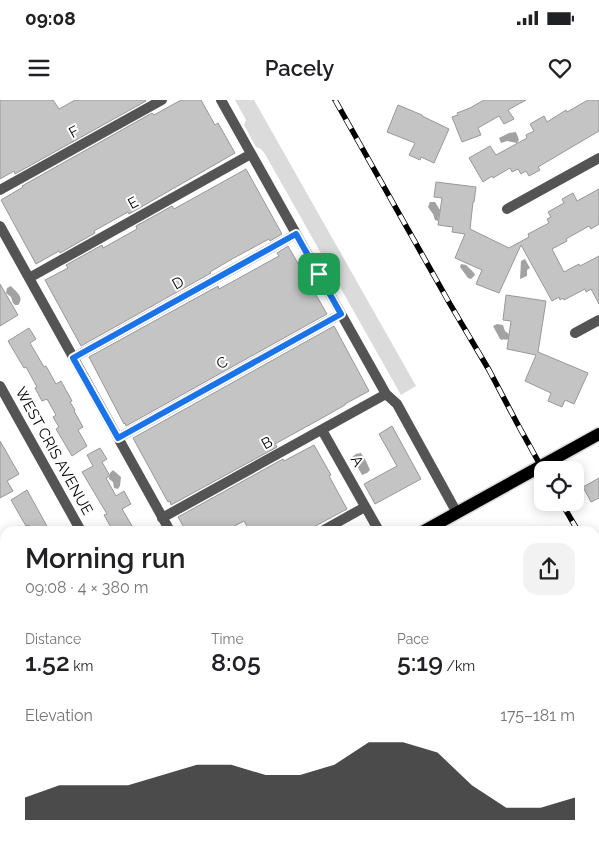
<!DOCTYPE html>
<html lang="en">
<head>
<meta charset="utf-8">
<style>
	body { margin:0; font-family:Raleway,sans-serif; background:#f2f2f2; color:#202124; height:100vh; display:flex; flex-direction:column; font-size:19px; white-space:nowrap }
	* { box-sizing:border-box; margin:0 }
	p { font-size:16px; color:#757577 }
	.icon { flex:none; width:28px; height:28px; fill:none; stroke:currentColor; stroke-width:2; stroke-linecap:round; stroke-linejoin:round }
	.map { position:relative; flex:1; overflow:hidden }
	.drawer { position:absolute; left:0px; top:426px; width:600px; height:321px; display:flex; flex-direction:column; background:#fff; border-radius:15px 15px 0 0; box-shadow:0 2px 12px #0003 }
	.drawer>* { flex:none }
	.fabs { position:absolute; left:534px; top:361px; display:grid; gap:10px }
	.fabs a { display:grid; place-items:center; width:50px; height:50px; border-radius:10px; background:#fff; box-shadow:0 2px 12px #0003; font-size:25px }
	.pin { position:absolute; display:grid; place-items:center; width:42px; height:42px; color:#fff; margin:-21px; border-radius:10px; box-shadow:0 2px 8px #0006 }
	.round { display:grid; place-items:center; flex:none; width:52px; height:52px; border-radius:15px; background:#f2f2f2 }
	.overview { display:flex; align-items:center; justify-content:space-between; height:85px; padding:0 25px }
	h1 { font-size:28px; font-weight:600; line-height:38px }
	.figures { display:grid; grid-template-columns:repeat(3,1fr); gap:8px; height:85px; padding:5px 25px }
	.figures div { display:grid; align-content:center }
	.figures b { font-size:25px; font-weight:600 }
	.figures small { font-size:14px; font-weight:400 }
	.figures p { font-size:14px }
	.chart { height:140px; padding:10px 25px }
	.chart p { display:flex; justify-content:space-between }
	.chart svg { width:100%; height:90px; margin-top:5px; fill:#000; opacity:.7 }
	.status { display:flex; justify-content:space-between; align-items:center; height:35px; padding:0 25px; background:#fff; direction:ltr }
	.status svg { height:14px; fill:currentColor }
	header { display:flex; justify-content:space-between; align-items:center; height:65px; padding:0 25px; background:#fff; font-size:22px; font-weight:600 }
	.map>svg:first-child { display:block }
	.green { fill:#dbdbdb }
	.water { fill:#a2a2a2 }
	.building { fill:#c4c4c4; stroke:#989898 }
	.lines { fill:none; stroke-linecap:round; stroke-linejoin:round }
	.primary-casing { stroke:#dbdbdb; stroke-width:15 }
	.street { stroke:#545454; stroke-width:10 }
	.primary { stroke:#000; stroke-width:12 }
	.rail-casing { stroke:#000; stroke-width:5.5 }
	.rail { stroke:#fff; stroke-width:4; stroke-dasharray:11; stroke-linecap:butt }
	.route-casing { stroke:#fff; stroke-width:10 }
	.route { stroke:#1a73e8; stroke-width:6 }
	.labels { text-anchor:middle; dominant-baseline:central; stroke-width:4; stroke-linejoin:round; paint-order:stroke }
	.street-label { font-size:15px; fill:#000; stroke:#fff }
</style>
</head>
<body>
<div class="status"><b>09:08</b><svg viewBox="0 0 49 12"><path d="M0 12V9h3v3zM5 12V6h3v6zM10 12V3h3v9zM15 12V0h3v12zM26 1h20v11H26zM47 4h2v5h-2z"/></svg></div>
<header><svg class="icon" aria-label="menu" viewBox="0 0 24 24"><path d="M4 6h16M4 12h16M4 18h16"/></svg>Pacely<svg class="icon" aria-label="heart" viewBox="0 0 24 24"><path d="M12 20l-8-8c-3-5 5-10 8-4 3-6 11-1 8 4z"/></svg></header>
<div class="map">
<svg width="599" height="747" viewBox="0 0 599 747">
	<rect width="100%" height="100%" fill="#fff"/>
	<!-- green -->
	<path class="green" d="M235 0H254L416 286 401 295 265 54 261 49 256 47 244 25 246 20Z"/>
	<!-- water -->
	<path class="water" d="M516 32 519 40 517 43 507 41 501 43 499 38 509 33Z
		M430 102H435L440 110 438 121 435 120 433 114 428 107Z
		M525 159 530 168 527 170V176L520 179 521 161Z
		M461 164 466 165C469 168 474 172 475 175L471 179 468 178 460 167Z
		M11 186C16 192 25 197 18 205H15L13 203 11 197 6 193 7 188Z
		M497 224 503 225 505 231 509 234 508 239 506 240 504 239 502 240 500 239 493 226Z
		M361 353 366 361 370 370 367 373 362 375 352 357 356 354Z
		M113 370 121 377 120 386 118 389 114 388 113 382 109 379 110 373Z"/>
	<!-- building -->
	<path class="building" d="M0 0H53L59 9 75 0H145L146 1 15 74 14 71 0 79Z
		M181 0H201L215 25 218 23 235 53 129 114 128 112 94 131 95 133 60 153 59 151 36 164 1 100 23 87 22 86 152 13 154 15Z
		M484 0H526L508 10 514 19 504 24 499 16 478 28 481 35 462 42 452 17 458 15 457 13 470 8Z
		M588 0H599V31L538 67 540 70 529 76 526 71 521 74 518 69 512 72 510 68 493 78 492 76 483 82 469 58 490 46 496 55 527 38 526 35 534 31 530 24 544 16 547 22 566 10 567 12Z
		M398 5 422 15V16L449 29 434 63 421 57 420 60 409 55 415 43 387 32Z
		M246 69 282 134 270 141 269 139 232 159 210 172 211 173 81 246 45 180 68 168 66 165 102 145 103 148 137 129 136 126 172 106 174 109Z
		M436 82 476 87 474 102H473L470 129 509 148 529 137 528 134 549 123 547 119 551 117 548 112 564 103 562 99 573 93 577 101 599 89V124L591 129 589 126 566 139 567 141 552 149 564 172 579 164 580 166 599 156V204L591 189 586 192 585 189 564 200 563 198 560 200 559 197 552 201 521 145 499 193 476 184 482 170 455 158 465 134 452 132 453 127 438 125 442 98 434 97Z
		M288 146 327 214 126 326 125 323 124 324 89 257 218 186 219 189 279 156 277 153Z
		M0 184 18 215 0 226Z
		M506 195 546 201 538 252 588 273 574 304 565 300 562 307 548 301 551 293 525 281 536 255 507 249 511 221 503 220Z
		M334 226 369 291 345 304V305L322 318 275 344 277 347 171 405 170 401 168 402 133 338Z
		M29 228 36 239 30 243 44 267 46 266 56 284 61 281 72 301 70 302 75 310 74 311 83 327 78 330 87 346 72 356 56 329 59 327 53 317 56 315 47 299 42 301 35 288 37 287 26 267 24 268 8 241Z
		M392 326 421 379 375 404 364 384 397 366 379 334Z
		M0 341 19 374 7 381 13 391 0 398Z
		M314 345 331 375 329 376 347 409 306 431H250L244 421 225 431H186L178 417 283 359 284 361Z
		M100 348 107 359 102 362 110 376 106 378 116 396 124 391 131 404 122 409 135 431H113L104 415 107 414 82 372 93 366 87 355Z
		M599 378V398L591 402 583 387Z
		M27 390 48 428 42 431H32L29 425 26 426 11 400Z"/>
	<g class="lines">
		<defs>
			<path id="primary" d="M424 431 599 334
				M0 666 5 663"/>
		</defs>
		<!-- primary casing -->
		<use href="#primary" class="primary-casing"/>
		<!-- street -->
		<path class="street" d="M221 0 386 294 397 304 457 413
			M0 90 162 0
			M507 109 599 58
			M0 126 170 431
			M29 178 251 54
			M575 233 599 220
			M73 258 296 134
			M0 286 81 431
			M322 330 379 431
			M118 338 341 214
			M162 418 386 294
			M322 431 365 407
			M0 544 5 553
			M406 742 409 747
			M506 747 515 742"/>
		<!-- primary -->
		<use href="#primary" class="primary"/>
		<defs>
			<path id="rail" d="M335 0 450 204 489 270 517 323 543 370
				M561 402 578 431
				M595 462 599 469"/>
		</defs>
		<!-- rail casing -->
		<use href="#rail" class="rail-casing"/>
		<!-- rail -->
		<use href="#rail" class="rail"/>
	</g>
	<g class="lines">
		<defs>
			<path id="route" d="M296 134 341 214 118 338 73 258Z"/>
		</defs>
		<!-- route casing -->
		<use href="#route" class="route-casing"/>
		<!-- route -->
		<use href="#route" class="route"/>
	</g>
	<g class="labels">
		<!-- street labels -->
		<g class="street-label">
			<text transform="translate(74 32) rotate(-29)">F</text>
			<text transform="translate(133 103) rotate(-29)">E</text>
			<text transform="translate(178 183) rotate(-29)">D</text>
			<text transform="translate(222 263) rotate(-29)">C</text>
			<text transform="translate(267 343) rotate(-29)">B</text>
			<text transform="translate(54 351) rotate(61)">WEST CRIS AVENUE</text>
			<text transform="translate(357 361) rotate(61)">A</text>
		</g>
	</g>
</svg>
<div class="fabs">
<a><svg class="icon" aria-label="locate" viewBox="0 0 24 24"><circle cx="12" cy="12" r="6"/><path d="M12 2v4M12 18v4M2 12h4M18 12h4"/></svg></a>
</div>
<div class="pin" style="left:319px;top:174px;background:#1e9e55"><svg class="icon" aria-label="arrive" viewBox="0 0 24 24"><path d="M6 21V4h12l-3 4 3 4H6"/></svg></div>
<section class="drawer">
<div class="overview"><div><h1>Morning run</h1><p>09:08 · 4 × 380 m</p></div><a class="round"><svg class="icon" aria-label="share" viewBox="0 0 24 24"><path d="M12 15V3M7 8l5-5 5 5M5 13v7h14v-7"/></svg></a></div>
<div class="figures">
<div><p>Distance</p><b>1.52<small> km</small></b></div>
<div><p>Time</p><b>8:05</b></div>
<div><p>Pace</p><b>5:19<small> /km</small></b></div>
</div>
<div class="chart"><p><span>Elevation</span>175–181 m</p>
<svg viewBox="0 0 160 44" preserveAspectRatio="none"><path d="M0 44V33L10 27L20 27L30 27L40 22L50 17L60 17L70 22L80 22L90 17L100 6L110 6L120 11L130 27L140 38L150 38L160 33V44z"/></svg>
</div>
</section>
</div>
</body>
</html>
